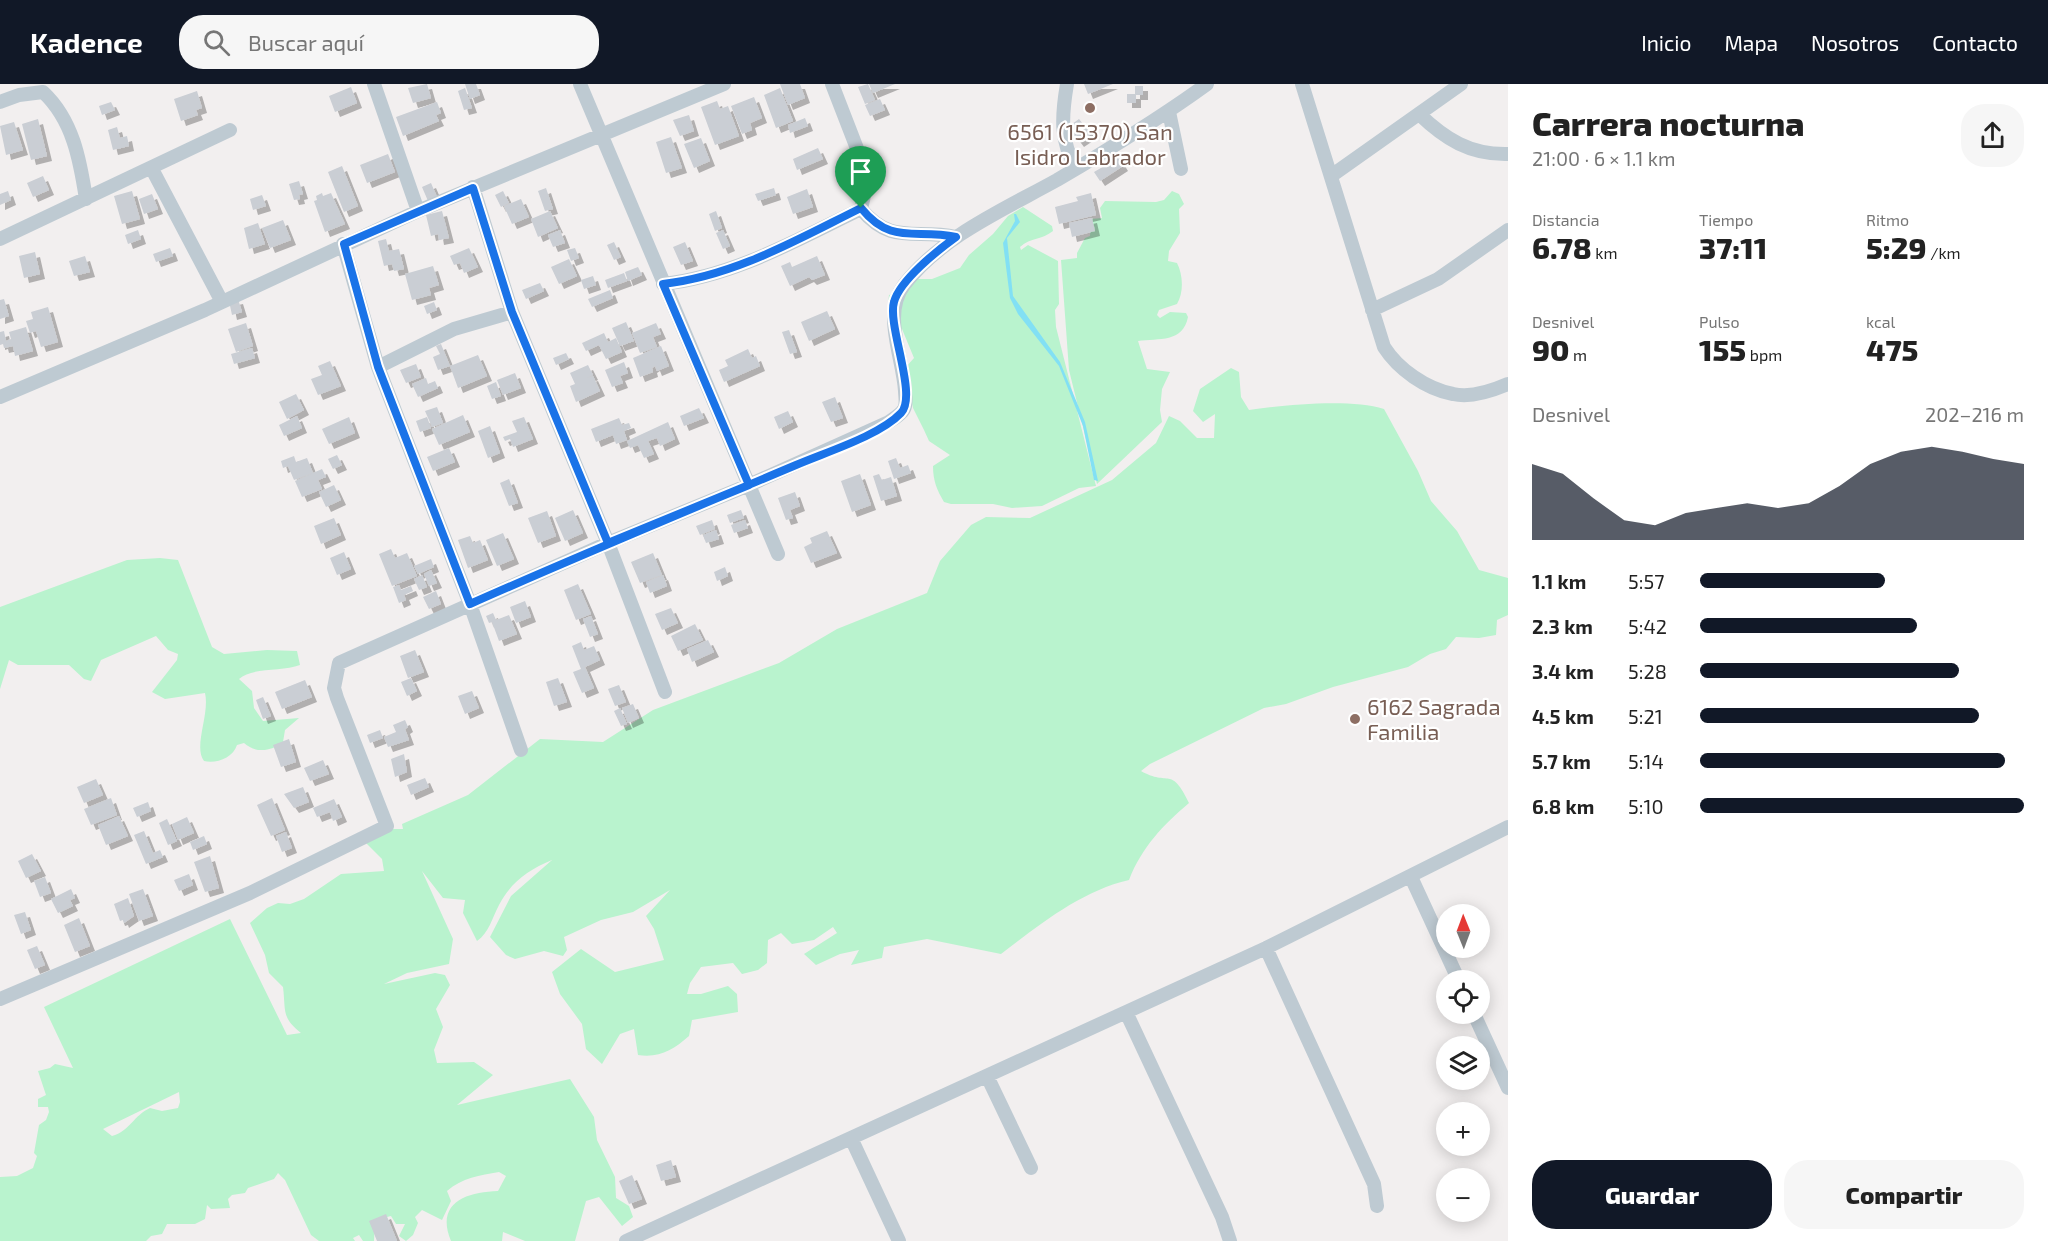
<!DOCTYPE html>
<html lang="es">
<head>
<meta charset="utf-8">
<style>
	body { margin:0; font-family:"Exo 2",sans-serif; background:#f6f6f6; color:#222; height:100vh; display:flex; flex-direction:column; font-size:22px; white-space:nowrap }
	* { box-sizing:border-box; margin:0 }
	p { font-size:20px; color:#767676 }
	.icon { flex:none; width:33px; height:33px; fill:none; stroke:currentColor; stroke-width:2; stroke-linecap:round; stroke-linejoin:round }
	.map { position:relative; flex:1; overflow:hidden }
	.details { display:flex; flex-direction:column; background:#fff; width:540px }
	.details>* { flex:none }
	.needle { width:39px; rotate:359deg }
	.controls { position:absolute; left:1436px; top:820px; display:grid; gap:12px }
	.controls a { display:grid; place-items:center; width:54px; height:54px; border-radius:50%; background:#fff; box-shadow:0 3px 15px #0003; font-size:30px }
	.pin { position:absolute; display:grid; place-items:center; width:51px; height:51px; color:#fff; margin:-62px -26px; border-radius:50% 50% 50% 0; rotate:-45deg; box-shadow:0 0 6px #0007 }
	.pin .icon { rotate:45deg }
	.round { display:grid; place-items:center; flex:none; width:63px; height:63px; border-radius:24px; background:#f6f6f6 }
	.overview { display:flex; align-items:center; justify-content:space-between; height:102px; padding:0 24px }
	h1 { font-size:33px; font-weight:800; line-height:45px }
	.metrics { display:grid; grid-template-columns:repeat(3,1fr); gap:9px; height:102px; padding:6px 24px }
	.metrics div { display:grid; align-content:center }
	.metrics b { font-size:30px; font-weight:800 }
	.metrics small { font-size:16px; font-weight:400 }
	.metrics p { font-size:16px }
	.chart { height:168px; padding:12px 24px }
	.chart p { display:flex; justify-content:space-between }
	.chart svg { width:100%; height:108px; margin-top:6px; fill:#111827; opacity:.7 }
	.cta { display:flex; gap:12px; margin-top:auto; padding:12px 24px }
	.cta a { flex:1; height:69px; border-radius:24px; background:#111827; color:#fff; font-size:24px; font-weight:800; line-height:69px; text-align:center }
	.cta a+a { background:#f6f6f6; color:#222 }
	ul { padding:0 24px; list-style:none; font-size:20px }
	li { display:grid; grid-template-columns:96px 72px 1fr; align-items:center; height:45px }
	li i { height:15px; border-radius:8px; background:#111827 }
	header { display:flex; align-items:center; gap:36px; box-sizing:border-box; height:84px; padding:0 30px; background:#111827; color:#fff }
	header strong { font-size:28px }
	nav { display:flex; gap:33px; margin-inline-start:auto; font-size:21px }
	.search { width:420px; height:54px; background:#f6f6f6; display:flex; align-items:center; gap:15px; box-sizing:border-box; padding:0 21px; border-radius:24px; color:#767676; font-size:22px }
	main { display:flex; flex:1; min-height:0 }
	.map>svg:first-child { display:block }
	.green { fill:#b9f3ce; fill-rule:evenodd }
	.water { fill:#82e0f4 }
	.building { fill:#caced4; filter:url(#shadow) }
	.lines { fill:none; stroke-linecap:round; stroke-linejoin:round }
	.street { stroke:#becad2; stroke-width:14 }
	.route-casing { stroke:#fff; stroke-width:12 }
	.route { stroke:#1a73e8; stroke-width:8 }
	.education-dot { fill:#8d6e63; stroke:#fff; stroke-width:2 }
	.labels { text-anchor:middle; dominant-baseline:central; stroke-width:4.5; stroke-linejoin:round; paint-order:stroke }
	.education-label { font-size:22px; fill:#785e54; stroke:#fff }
</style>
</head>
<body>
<header>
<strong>Kadence</strong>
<div class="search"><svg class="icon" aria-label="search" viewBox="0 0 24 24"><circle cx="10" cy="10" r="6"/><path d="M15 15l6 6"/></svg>Buscar aquí</div>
<nav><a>Inicio</a><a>Mapa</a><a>Nosotros</a><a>Contacto</a></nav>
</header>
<main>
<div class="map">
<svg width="1508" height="1157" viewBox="0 0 1508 1157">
	<defs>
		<filter id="shadow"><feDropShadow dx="5" dy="5" stdDeviation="0" flood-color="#0004"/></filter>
	</defs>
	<rect width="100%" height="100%" fill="#f2efef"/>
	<!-- green -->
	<path class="green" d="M1172 107 1179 110 1184 120 1179 125 1180 149 1169 167 1168 177 1177 179C1183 190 1184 209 1177 220L1159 226 1157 231 1160 234 1170 228 1186 229 1188 233C1183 259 1159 254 1138 257L1147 285 1170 288 1162 305 1160 326 1162 338 1097 400 1069 286 1061 176 1077 174V169L1085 154 1090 152 1091 135 1102 134 1100 124 1105 117 1156 118 1164 116Z
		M1023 123 1052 142 1053 147C1042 156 1031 153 1020 163L1021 166 1028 161 1058 177 1059 220 1055 226 1056 243 1096 402 1079 404 1042 422 1012 424 993 420H951L944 418C937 406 933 397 933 382L950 371 929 357 924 346 913 324 905 284 914 274 902 245 894 239 895 223 888 220 889 211 901 207 917 195H932L960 184 969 171 993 150 1008 132Z
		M1231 284 1239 288 1241 313 1249 326C1284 321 1350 314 1384 325L1418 387 1431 417 1457 447 1479 486 1508 494V531L1497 536 1496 551 1479 554 1456 553 1446 565 1430 570 1408 583 1333 603 1286 620 1264 624 1150 680 1141 687C1169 703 1171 681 1189 719 1163 741 1142 763 1129 796 1081 807 1039 841 1001 870L927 855 884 863 882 874 851 881 859 866 840 870 816 881 804 870 837 849 833 843 814 856 792 860 781 849 768 856 767 879 758 886 742 890 733 879 701 883 690 899 687 910H701L728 902 737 910 738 928 692 936 689 952C673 966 660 974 638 971L634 945 620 950 602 980 586 965 582 940 560 910 552 888 581 865 615 888 664 876 654 845 646 832 670 806 633 828 601 836 564 853 567 866 563 872 544 867 515 875 506 871 490 853 511 812 552 776C528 786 511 798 499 821 492 834 489 849 477 857L463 829 465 816 443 814 422 787 453 855 449 880 407 889 384 900 435 889 445 891 450 901 436 925 443 943 434 966 437 979 474 978 493 991 457 1021 570 995 594 1033 597 1056 615 1093 616 1114 629 1122 633 1133 622 1142 599 1113 586 1117 575 1157H525L503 1148 502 1157H451C435 1119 466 1108 498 1107L506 1092 499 1088C480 1091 462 1094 447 1107L451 1117 442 1136 422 1126 415 1133 418 1139 413 1151 406 1157 399 1152 405 1140H396L391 1132 375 1136 374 1157H363L359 1151 353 1154 355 1157H319L311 1151 285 1096 278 1089 274 1095 248 1104 245 1109 232 1111 228 1115 230 1124 211 1125 207 1121 205 1135 195 1140H167L162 1150 151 1152 146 1157H0V1093L17 1092 33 1084 37 1072 34 1069 39 1041 46 1036 49 1028 48 1023H38V1015L46 1011 38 987 50 984 55 980 73 984 44 923 230 835 287 951 301 949C281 933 286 927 283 903L269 889 265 871 250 839 267 824 278 819 290 820 304 815 341 790 384 787 382 775 366 759 389 745H403L402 740 468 711 540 655 603 658 653 626 779 579 837 545 927 509 940 477 971 441 986 433 1030 434 1112 396 1156 359 1169 332 1180 337 1197 354H1214L1215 330 1203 338 1193 327 1200 305ZM179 1008 180 1018 178 1024 162 1027 150 1024C134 1031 130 1047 112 1052L103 1045Z
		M160 474 178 476 212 563 224 570 267 566 297 567 300 581C282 588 252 583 239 595L252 607 254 624 263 637 299 634 285 646 283 658C272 667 256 670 244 659L237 661C233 674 216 680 204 677 193 662 210 631 205 609L165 615 152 608 177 576 178 570 168 566 156 552 101 576 91 597 84 595 69 581H18L9 576 0 605V523L127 476Z"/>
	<!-- water -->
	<path class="water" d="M1014 130H1016L1020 138 1007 154 1013 212 1060 278 1085 338 1098 397 1094 396 1083 342 1059 282 1018 230 1010 214 1003 159 1015 137Z"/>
	<!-- building -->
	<path class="building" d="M427 0 431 14 413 19 408 4Z
		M465 0H476L480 11 470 15Z
		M780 0H800L805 14 788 21Z
		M868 0 875 16 865 20 858 3Z
		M869 0H895L873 9Z
		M1084 0H1113L1088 10Z
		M1135 2H1143V11H1136V19H1127V10H1135Z
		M351 3 357 19 335 28 329 12Z
		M465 4 472 24 464 26 458 7Z
		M780 4 793 37 776 44 764 11Z
		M197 7 202 24 196 26 198 31 181 37 174 15Z
		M754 13 762 34 750 39 752 46 742 50 731 22Z
		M880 15 885 26 870 32 865 21Z
		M717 17 720 25 728 22 739 52 715 61 701 23Z
		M111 18 115 26 102 31 99 22Z
		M437 18 441 29 436 31 439 37 403 52 396 33Z
		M689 31 694 47 680 52 673 36Z
		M805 34 808 42 790 49 788 41Z
		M38 35 47 72 31 76 22 40Z
		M1079 35 1091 50 1079 58 1070 46 1074 44 1072 40Z
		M14 38 23 66 6 71 0 42Z
		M117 43 120 54 127 52 129 62 113 66 108 46Z
		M671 53 682 84 666 89 656 58Z
		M701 54 710 77 694 84 684 60Z
		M818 64 823 75 797 86 793 75Z
		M388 70 395 88 367 99 360 81Z
		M1118 74 1123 82 1100 97 1094 88Z
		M342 82 358 122 344 128 328 88Z
		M43 92 49 106 33 113 27 99Z
		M299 97 303 110 299 111 300 115 294 116 289 100Z
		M431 99 437 113 428 117 422 103Z
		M546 104 553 125 545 127 538 107Z
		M774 104 776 111 758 117 755 110Z
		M807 105 813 123 793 130 787 113Z
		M8 107 11 116 0 121V110Z
		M132 107 140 135 122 140 114 112Z
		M503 107 509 119 501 123 495 111Z
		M322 109 323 112 331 109 345 140 325 148 314 117 317 116 316 112Z
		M1091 109 1096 131 1059 140 1055 123 1078 117 1076 113Z
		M152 110 158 125 144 130 139 115Z
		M262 111 266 122 253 126 250 115Z
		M521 115 529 133 512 140 504 122Z
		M442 127 449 154 439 156 438 150 431 152 426 131Z
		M550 127 558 144 538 153 531 135Z
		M716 127 722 144 715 147 709 130Z
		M1092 134 1095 147 1072 153 1069 139Z
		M283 136 291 156 270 164 262 144Z
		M258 139 265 160 249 165 244 144Z
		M138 146 141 155 128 160 125 151Z
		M560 146 565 159 553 163 548 151Z
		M723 146 730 162 723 165 716 149Z
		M386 155 389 167 399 165 404 185 394 187 392 180 384 182 378 157Z
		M614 158 621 173 614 176 607 161Z
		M685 158 693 177 681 181 673 163Z
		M170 164 173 172 156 178 153 170Z
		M469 164 478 183 464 189 460 179 454 181 450 172Z
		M575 164 579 174 571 177 567 166Z
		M35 168 40 190 24 194 19 172Z
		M85 172 90 188 74 192 69 177Z
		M817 172 825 191 812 196 809 193 790 202 781 182 790 178 792 183Z
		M569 175 577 192 559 200 551 183Z
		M433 182 439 201 429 204 431 211 412 216 405 190Z
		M638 183 642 191 628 197 625 188Z
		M624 189 627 197 608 204 605 196Z
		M593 192 596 201 584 205 581 196Z
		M540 199 544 207 526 215 522 206Z
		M610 206 613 214 592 223 588 215Z
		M4 215 9 232 0 235V216Z
		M238 215 242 228 232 231 229 217Z
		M434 218 437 226 427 230 424 222Z
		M48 223 58 258 41 263 36 247 30 249 26 237 33 235 31 228Z
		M827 227 835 245 809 257 801 238Z
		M626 238 634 257 620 262 612 244Z
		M246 239 253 262 236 268 228 245Z
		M656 239 661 250 653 253 657 263 640 269 632 249Z
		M26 243 33 267 15 272 13 262 4 264 3 260 0 261V248L4 247 6 257 11 255 9 248Z
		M789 246 797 268 790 270 782 248Z
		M604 249 608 258 616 254 622 268 606 275 599 261 586 267 582 259Z
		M441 260 450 282 438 286 433 273 440 270 436 262Z
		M661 262 669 282 657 287 655 282 652 284 653 288 640 293 633 274Z
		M252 264 255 274 234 280 231 270Z
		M748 265 752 274 756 272 760 282 724 298 719 286 728 282 725 276Z
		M566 269 569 275 556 281 553 274Z
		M478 271 487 292 458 304 450 282Z
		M330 277 341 302 318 311 311 295 322 291 318 282Z
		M624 278 628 289 620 292 623 299 612 303 605 286Z
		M416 280 421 293 406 299 400 286Z
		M588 281 593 291 587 294 593 292 600 307 576 318 570 302 575 300 570 289Z
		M515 289 521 304 503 311 497 296Z
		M426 294 428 300 435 297 438 304 418 313 412 300Z
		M496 298 501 312 492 315 487 302Z
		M296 310 304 326 287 335 279 318Z
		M835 313 843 334 831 338 822 318Z
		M437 323 443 339 432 343 425 327Z
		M699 324 704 334 684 342 680 332Z
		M788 327 793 338 779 345 774 333Z
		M463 331 470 348 439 361 432 345Z
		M297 332 302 344 284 352 279 341Z
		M349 333 355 349 329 360 322 345Z
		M427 333 431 344 420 348 416 337Z
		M524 333 533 355 513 363 510 355 505 357 503 353 517 348 512 337Z
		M619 334 622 341 629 339 631 344 624 347 627 356 616 360 613 351 596 358 591 345Z
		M668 338 675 355 660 362 657 354 648 357 654 370 644 374 638 361 630 364 627 357Z
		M490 342 500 369 488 374 478 347Z
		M449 364 455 378 433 387 427 373Z
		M337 371 342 381 333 385 328 375Z
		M294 372 296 378 307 374 313 389 294 396 288 382 283 384 281 377Z
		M896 374 900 384 908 381 911 389 894 395 888 377Z
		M322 385 326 393 318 396 322 405 302 413 295 397Z
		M860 390 871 421 852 428 841 397Z
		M879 390 882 396 891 393 897 412 881 417 873 392Z
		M509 395 518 419 509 422 500 399Z
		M334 401 341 416 326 423 319 408Z
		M795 408 800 422 790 426 793 434 786 436 778 414Z
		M573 426 583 449 565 457 555 434Z
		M741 426 744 434 730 439 727 431Z
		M547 427 556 452 538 459 528 434Z
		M334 434 341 451 321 460 314 442Z
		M712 436 715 445 700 451 696 442Z
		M745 436 748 444 734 449 731 441Z
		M716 446 719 455 706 459 703 451Z
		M827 447 837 469 811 479 804 463 812 459 810 454Z
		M503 449 514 475 497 482 486 456Z
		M470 452 473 459 480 456 488 476 468 484 458 456Z
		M391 465 395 474 407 469 417 492 392 502 379 470Z
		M344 468 351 485 337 491 330 474Z
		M653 469 662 491 640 499 631 478Z
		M431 475 434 483 418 490 414 482Z
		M725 483 728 492 717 497 714 488Z
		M431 486 437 499 429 502 424 490Z
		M422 491 427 503 419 506 414 495Z
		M663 491 667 502 650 509 646 498Z
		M578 500 591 530 576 536 564 506Z
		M399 501 401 506 411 502 413 507 404 511 406 516 399 519 393 503Z
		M436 507 441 520 429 525 423 513Z
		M525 517 531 533 516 539 510 523Z
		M671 524 678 539 662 546 655 530Z
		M493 529 496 536 509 531 517 550 499 557 492 538 489 539 486 532Z
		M591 532 598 550 590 553 583 535Z
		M695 540 703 556 678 567 671 552Z
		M708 556 714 568 692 578 687 565Z
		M581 558 584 566 594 562 600 576 585 583 594 604 582 609 573 588 581 585 572 562Z
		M415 566 424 588 408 594 400 572Z
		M411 594 417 607 407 612 401 598Z
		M558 594 567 618 554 622 546 598Z
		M305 596 312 613 282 625 275 608Z
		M619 601 626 618 615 622 608 605Z
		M472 607 479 624 465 630 458 612Z
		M263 613 271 632 263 635 256 616Z
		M633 620 639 634 628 639 622 624Z
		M620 624 627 640 621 642 614 627Z
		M405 636 408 643 405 645 409 656 388 663 384 653 396 648 393 641Z
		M380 646 383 654 370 659 367 651Z
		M289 655 296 678 281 683 273 661Z
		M404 670 407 688 395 693 391 675Z
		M323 676 329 690 310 697 304 684Z
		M425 694 429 703 411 711 407 701Z
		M96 695 103 711 84 719 77 703Z
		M303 703 309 718 294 724 284 710Z
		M111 714 117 731 91 741 84 725Z
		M272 714 285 746 271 752 257 721Z
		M334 715 342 733 333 737 330 728 317 733 313 724Z
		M148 718 151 727 137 733 133 724Z
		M119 732 128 752 106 761 98 741Z
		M187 733 194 749 178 756 172 740Z
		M167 735 177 757 168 761 159 739Z
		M144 747 153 769 160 766 163 773 146 780 134 751Z
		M286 748 292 764 282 768 276 752Z
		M204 752 207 760 193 766 190 758Z
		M32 770 41 787 26 794 18 777Z
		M210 772 219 804 205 808 194 778Z
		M189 790 193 801 179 807 174 796Z
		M45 793 51 809 40 813 34 797Z
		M71 805 75 814 70 816 73 822 58 829 51 815Z
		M143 805 153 832 139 837 129 810Z
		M128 814 134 832 124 839 123 836 120 837 114 820Z
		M25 828 31 846 21 850 14 831Z
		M79 834 90 862 75 868 64 841Z
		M37 862 45 881 35 885 27 866Z
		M671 1076 676 1093 661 1097 656 1081Z
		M632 1091 642 1115 629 1120 619 1097Z
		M386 1130 397 1157H377L369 1137Z"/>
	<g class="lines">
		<!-- street -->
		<path class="street" d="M374 0 418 127
			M580 0 778 470
			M832 0 863 80 866 103 861 125C892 162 915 144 956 153
			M1067 0C1062 29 1059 59 1077 84
			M1302 0 1384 263C1398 285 1426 305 1453 310 1470 314 1492 307 1508 300
			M0 18 19 11 43 8C73 36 80 76 86 115
			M1169 28 1181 85
			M1419 30C1445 55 1470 71 1508 70
			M152 85 222 218
			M1331 92 1461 0
			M473 103 512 228 608 459 665 608
			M0 155 230 46
			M343 160 378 283 470 520 521 666
			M663 200C735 192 798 155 861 125
			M1372 226 1438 195 1508 146
			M378 283 454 245 512 228
			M0 313 205 226 418 127 724 0
			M1411 793 1459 897
			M1266 864 1374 1100 1377 1122
			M0 915 250 809 387 742 337 614 334 604 339 579 608 459 749 401 887 339C893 335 901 331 904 325 907 320 905 312 905 307 903 273 882 230 904 201 942 152 1003 126 1057 96 1108 66 1159 35 1207 0
			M1126 928 1222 1133 1230 1157
			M1474 930 1508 1004
			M987 992 1031 1084
			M851 1054 899 1157
			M626 1157 1266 864 1508 743"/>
	</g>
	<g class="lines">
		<defs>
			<path id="route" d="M861 124C798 155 735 192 663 200L749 401 608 459 512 228 473 104 344 160 378 283 470 520C578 472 687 427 796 381 826 368 879 352 901 329 918 312 887 241 894 218 900 196 938 166 956 153 915 144 892 162 861 124"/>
		</defs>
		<!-- route casing -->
		<use href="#route" class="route-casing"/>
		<!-- route -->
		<use href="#route" class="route"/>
	</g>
	<!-- markers -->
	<g class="education-dot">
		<circle cx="1090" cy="24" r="6"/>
		<circle cx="1355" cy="635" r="6"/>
	</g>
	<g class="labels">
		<!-- education labels -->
		<g class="education-label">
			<text x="1090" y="47">6561 (15370) San<tspan x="1090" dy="25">Isidro Labrador</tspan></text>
			<text x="1367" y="622" text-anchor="start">6162 Sagrada<tspan x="1367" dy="25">Familia</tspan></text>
		</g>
	</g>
</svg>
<div class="controls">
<a><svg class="needle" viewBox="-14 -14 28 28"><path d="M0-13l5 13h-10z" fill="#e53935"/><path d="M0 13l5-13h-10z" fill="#767676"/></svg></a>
<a><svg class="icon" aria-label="locate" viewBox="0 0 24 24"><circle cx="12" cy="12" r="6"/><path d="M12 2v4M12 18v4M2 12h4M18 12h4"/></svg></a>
<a><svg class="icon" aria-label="layers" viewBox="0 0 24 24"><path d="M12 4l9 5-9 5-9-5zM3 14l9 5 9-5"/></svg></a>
<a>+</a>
<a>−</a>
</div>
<div class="pin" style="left:861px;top:124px;background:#1e9e55"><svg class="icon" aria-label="arrive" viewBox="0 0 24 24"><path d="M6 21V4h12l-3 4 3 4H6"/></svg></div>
</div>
<section class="details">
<div class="overview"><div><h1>Carrera nocturna</h1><p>21:00 · 6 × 1.1 km</p></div><a class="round"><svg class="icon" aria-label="share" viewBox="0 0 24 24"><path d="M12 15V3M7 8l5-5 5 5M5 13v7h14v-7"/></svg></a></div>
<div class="metrics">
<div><p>Distancia</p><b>6.78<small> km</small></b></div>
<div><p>Tiempo</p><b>37:11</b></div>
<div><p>Ritmo</p><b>5:29<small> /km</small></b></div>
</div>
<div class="metrics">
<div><p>Desnivel</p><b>90<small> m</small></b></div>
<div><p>Pulso</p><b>155<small> bpm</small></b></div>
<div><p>kcal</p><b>475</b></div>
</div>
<div class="chart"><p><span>Desnivel</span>202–216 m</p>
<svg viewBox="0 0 160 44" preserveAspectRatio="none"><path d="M0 44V13L10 17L20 27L30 36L40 38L50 33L60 31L70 29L80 31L90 29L100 22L110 13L120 8L130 6L140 8L150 11L160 13V44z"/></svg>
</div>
<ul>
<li><b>1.1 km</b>5:57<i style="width:57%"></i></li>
<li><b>2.3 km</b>5:42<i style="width:67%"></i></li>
<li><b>3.4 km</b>5:28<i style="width:80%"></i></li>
<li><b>4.5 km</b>5:21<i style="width:86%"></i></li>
<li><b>5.7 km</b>5:14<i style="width:94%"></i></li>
<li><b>6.8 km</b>5:10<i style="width:100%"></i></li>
</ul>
<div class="cta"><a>Guardar</a><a>Compartir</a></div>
</section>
</main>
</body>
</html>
